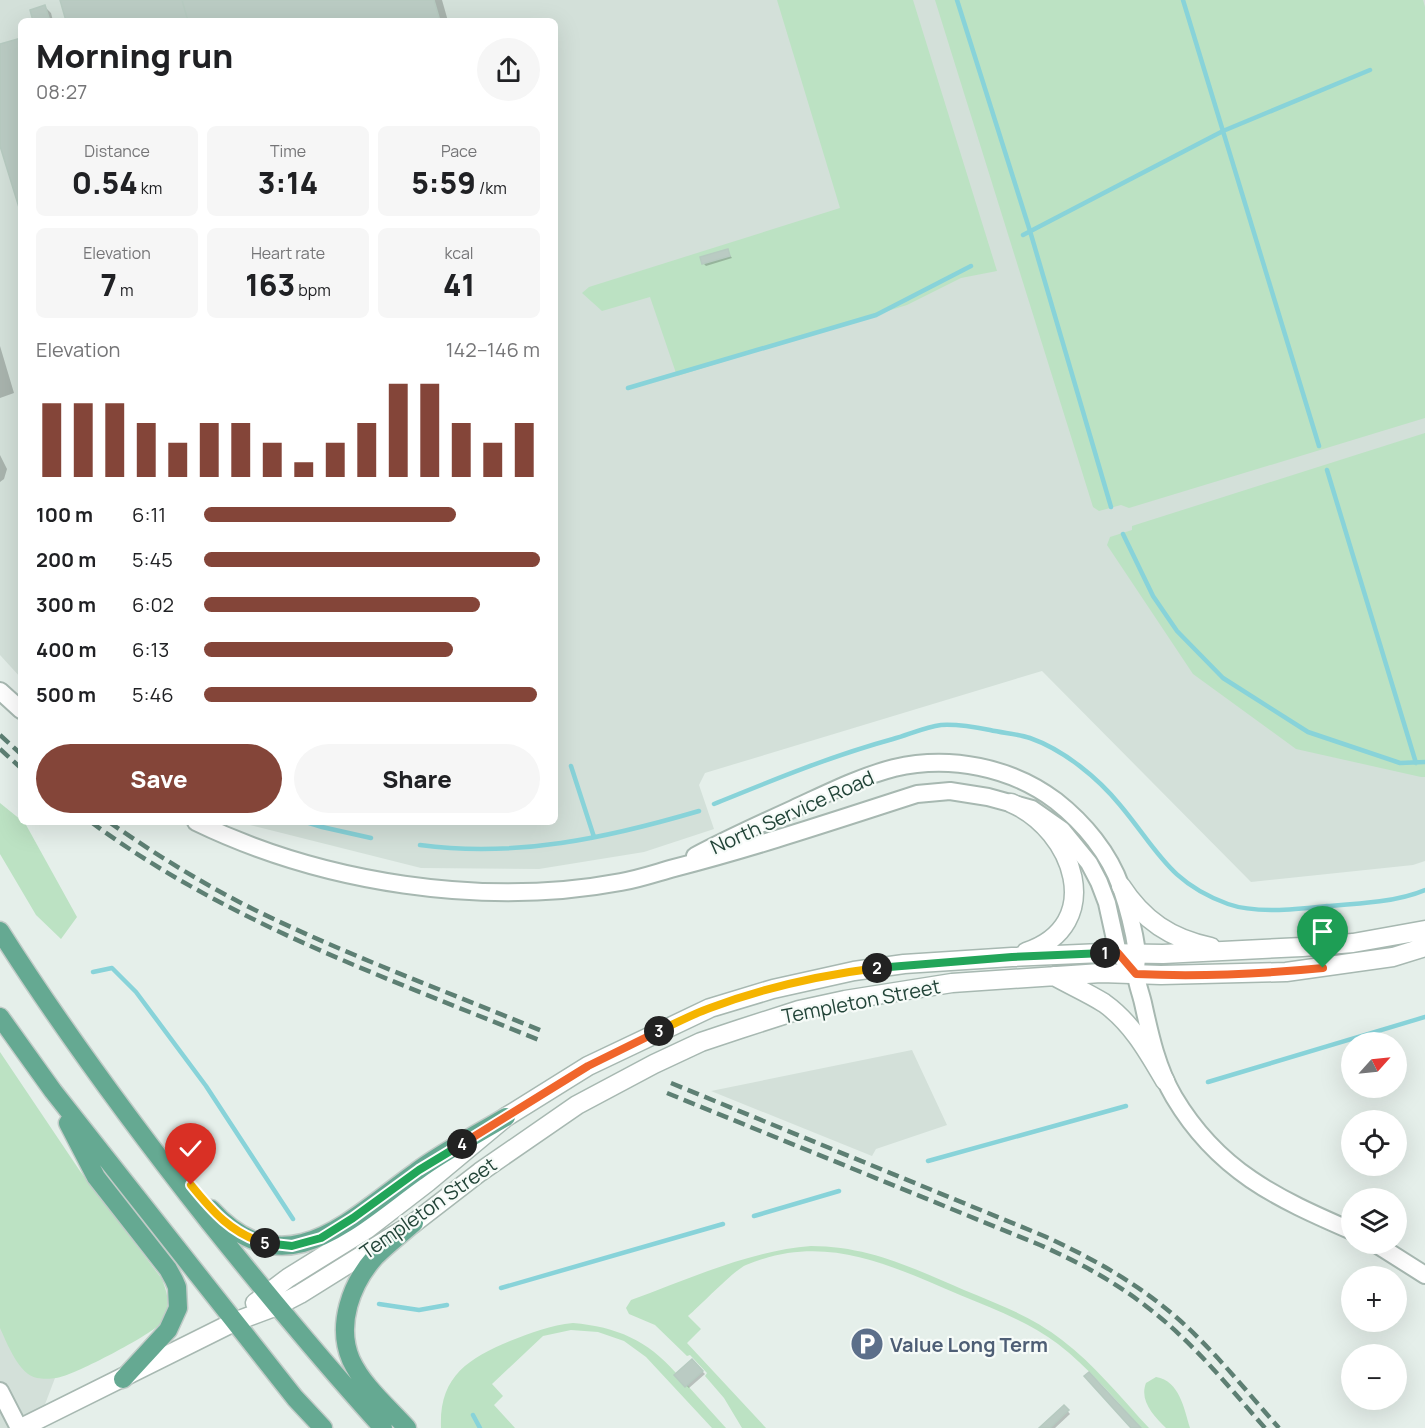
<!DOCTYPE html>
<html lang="en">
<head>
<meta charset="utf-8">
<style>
	body { margin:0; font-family:Manrope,sans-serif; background:#f6f6f6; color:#202124; height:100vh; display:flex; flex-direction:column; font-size:22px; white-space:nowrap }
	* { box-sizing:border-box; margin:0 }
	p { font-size:20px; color:#757577 }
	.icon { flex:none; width:33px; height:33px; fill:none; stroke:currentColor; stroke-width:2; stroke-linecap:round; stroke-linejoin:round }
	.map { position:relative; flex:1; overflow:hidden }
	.sheet { position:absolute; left:18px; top:18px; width:540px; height:807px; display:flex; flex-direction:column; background:#fff; border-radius:9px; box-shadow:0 6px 24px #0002 }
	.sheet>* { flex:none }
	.needle { width:39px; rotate:63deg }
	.controls { position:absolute; left:1341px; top:1032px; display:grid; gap:12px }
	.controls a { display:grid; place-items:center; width:66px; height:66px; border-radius:50%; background:#fff; box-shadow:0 6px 24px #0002; font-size:30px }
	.pin { position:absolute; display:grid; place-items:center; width:51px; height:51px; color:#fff; margin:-62px -26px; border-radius:50% 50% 50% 0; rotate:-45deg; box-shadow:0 0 6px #0007 }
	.pin .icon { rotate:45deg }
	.km { position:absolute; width:30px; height:30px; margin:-15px; border-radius:50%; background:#222; color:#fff; font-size:16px; line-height:30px; text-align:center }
	.round { display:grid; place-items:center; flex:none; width:63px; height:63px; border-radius:32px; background:#f6f6f6 }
	.head { display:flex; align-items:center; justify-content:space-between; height:102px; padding:0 18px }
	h1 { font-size:33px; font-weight:800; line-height:45px }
	.stats { display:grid; grid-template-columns:repeat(3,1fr); gap:9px; height:102px; padding:6px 18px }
	.stats div { display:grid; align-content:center; border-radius:9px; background:#f6f6f6; text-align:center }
	.stats b { font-size:30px; font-weight:800 }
	.stats small { font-size:16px; font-weight:400 }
	.stats p { font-size:16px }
	.chart { height:168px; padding:12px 18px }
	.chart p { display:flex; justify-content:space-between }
	.chart svg { width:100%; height:108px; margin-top:6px; stroke:#844539; stroke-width:6 }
	.button { display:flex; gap:12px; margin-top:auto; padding:12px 18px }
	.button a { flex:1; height:69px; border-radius:36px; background:#844539; color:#fff; font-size:24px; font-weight:800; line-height:69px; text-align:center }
	.button a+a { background:#f6f6f6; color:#202124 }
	ul { padding:0 18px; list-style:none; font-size:20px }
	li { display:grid; grid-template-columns:96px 72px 1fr; align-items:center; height:45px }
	li i { height:15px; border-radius:8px; background:#844539 }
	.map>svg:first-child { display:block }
	.built { fill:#d3e0d9 }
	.green { fill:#bce2c3 }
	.shadow { fill:#0003 }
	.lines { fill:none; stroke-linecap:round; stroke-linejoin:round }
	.stream { stroke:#88d3d9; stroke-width:4.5 }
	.building { fill:#bacbc3; stroke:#b6cac0; stroke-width:1.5 }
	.minor-casing { stroke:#a7b8b1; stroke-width:20 }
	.tertiary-casing { stroke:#a7b8b1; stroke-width:21 }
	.primary-casing { stroke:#c1cbc7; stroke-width:21 }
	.minor { stroke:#fff; stroke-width:16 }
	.tertiary { stroke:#fff; stroke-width:18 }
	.primary { stroke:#65a992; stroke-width:18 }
	.rail { stroke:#5d7f73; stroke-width:4.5; stroke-dasharray:12 6; stroke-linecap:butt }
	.split-1-casing { stroke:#fff; stroke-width:12 }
	.split-2-casing { stroke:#fff; stroke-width:12 }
	.split-3-casing { stroke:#fff; stroke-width:12 }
	.split-4-casing { stroke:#fff; stroke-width:12 }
	.split-5-casing { stroke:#fff; stroke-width:12 }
	.split-6-casing { stroke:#fff; stroke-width:12 }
	.split-1 { stroke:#f0652b; stroke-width:8 }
	.split-2 { stroke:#22a559; stroke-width:8 }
	.split-3 { stroke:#f5b400; stroke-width:8 }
	.split-4 { stroke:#f0652b; stroke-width:8 }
	.split-5 { stroke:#22a559; stroke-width:8 }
	.split-6 { stroke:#f5b400; stroke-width:8 }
	.labels { text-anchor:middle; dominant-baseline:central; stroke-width:4.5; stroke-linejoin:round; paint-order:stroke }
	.street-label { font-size:20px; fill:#224438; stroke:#f6fbf8 }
	.service-label { font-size:20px; font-weight:bold; fill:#4e5e75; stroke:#f6fbf8; text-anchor:start }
</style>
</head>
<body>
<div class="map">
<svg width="1425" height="1428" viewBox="0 0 1425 1428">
	<rect width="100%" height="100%" fill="#e5efea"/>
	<!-- built -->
	<path class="built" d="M0 0H1425V861L1413 865 1251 882 1042 671 705 773 699 785 714 829 644 852 539 869 421 868 250 825 244 822H555V21H21V678L0 655Z
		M912 1050 947 1125 876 1149 872 1156 711 1091Z
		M0 1271 55 1378 36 1428H0Z"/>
	<!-- green -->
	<path class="green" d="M777 0H913L997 271 961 278 907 305 677 376 650 297 602 311 582 293 589 287 840 208Z
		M935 0H1423L1425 7V418L1129 508 1121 505 1099 511 1093 507Z
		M1425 433V777H1421L1296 749 1193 674 1107 545 1110 537 1132 530V526Z
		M0 803 21 820V822L25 823 77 917 61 939 36 915 0 854Z
		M0 1052 80 1171 162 1279C166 1290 171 1303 165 1314 164 1318 161 1323 158 1326 144 1338 73 1376 56 1378 51 1379 42 1379 37 1378 19 1375 7 1343 0 1328Z
		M811 1246C868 1246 913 1268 964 1290 998 1304 1033 1317 1062 1340 1095 1365 1121 1398 1149 1428H1141C1115 1399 1089 1368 1058 1344 1029 1322 994 1309 960 1295 889 1265 825 1232 746 1265 734 1270 701 1305 688 1316L701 1329 687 1343 766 1428H742L724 1398 705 1376 707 1373 690 1355 687 1356 655 1325 629 1314 626 1308 631 1300C689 1279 748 1251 811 1246Z
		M573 1323C617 1327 647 1340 676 1373L675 1376 685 1387 687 1385 726 1428H712L646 1357 624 1341 598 1332 571 1330 543 1336 492 1384 503 1396 494 1405 515 1428H441C439 1377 467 1359 510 1341 531 1333 551 1325 573 1323Z
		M1156 1377C1180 1381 1184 1409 1190 1428H1166C1154 1416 1139 1401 1146 1383Z"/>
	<!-- shadow -->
	<path class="shadow" d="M61 0H442L448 21H68Z
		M45 7 51 13 53 21H35Z
		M727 251 732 258 706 266 704 264 702 258Z
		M0 346 14 393 0 398Z
		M0 455 7 469 4 479 0 482Z
		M692 1361 705 1374 689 1388 676 1375Z
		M1064 1407 1070 1414 1055 1428H1041Z"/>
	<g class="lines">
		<!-- stream -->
		<path class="stream" d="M957 0 1030 231 1111 507
			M1183 0 1319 446
			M1023 235 1223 131 1370 70
			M628 388 876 315 971 266
			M1327 470 1416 763
			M1123 534 1153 596 1177 631 1223 678 1308 732 1400 763 1425 762
			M571 766 594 837
			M714 804C773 780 831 756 893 739 908 735 925 727 941 725 957 724 975 727 990 730 1003 733 1018 734 1030 738 1064 750 1098 778 1120 805 1157 849 1169 883 1228 904 1256 914 1298 909 1327 906 1357 904 1397 902 1425 890
			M306 822 322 827 371 838
			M420 845C516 858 607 838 699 811
			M93 972 112 968 136 992 206 1086 293 1219
			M1208 1082 1425 1017
			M928 1161 1126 1106
			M754 1216 839 1191
			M501 1288 723 1224
			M379 1304 419 1310 447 1305
			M473 1415 480 1428"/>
	</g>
	<!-- building -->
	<path class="building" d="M60 0H182L188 21H66Z
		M182 0H434L440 21H188Z
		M45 5 50 21H33L30 10Z
		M21 38V214L0 146V44Z
		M728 249 730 256 702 264 700 257Z
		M692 1359 703 1371 685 1387 674 1375Z
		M1089 1372 1141 1428H1131L1084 1376Z
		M1064 1405 1069 1410 1050 1428H1039Z"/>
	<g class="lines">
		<defs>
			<path id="minor" d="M0 691 21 710
				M196 822C322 883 483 908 621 882 639 879 656 873 674 868 756 847 836 820 917 794L950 791 988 797 1032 809 1062 830 1089 863 1099 882 1107 903 1118 953 1136 974
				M695 856C727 839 760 824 793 809 826 794 859 777 894 768 950 755 1011 767 1056 801 1084 823 1109 853 1121 887 1128 907 1134 931 1137 952 1138 959 1135 967 1136 975 1137 984 1141 994 1143 1003 1150 1035 1157 1068 1174 1097 1218 1171 1276 1198 1352 1231
				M1376 1244 1425 1275
				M0 1391 19 1428"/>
			<path id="tertiary" d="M1011 803C1074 830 1107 925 1026 952
				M1121 886C1143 920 1171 939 1211 947
				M1054 976C1070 985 1088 993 1104 1003 1132 1023 1148 1052 1165 1081
				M255 1303 288 1278 367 1229 428 1182 506 1117 588 1066 710 1008 773 989 854 971 904 964 1012 957 1102 953 1163 954 1302 947 1353 943 1425 930
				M21 1428 234 1322 277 1306 300 1294 414 1223 480 1172 577 1105 654 1064 701 1042 740 1029 799 1010 845 1000 952 983 1101 973 1161 975 1286 972 1393 957 1425 947"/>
			<path id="primary" d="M0 931C64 1032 136 1129 210 1223 266 1293 323 1362 383 1428
				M0 1017 53 1091 295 1398 323 1428
				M68 1123 96 1177 168 1269 174 1280 177 1287 178 1308 168 1330 123 1379
				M211 1209C285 1290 350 1219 416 1172 444 1151 476 1135 506 1117
				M407 1428C388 1407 363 1386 351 1360 336 1325 351 1284 375 1257 387 1245 401 1234 414 1223"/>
		</defs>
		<!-- minor casing -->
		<use href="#minor" class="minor-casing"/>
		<!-- tertiary casing -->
		<use href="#tertiary" class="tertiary-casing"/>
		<!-- primary casing -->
		<use href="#primary" class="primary-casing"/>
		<!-- minor -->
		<use href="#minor" class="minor"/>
		<!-- tertiary -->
		<use href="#tertiary" class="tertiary"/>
		<!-- primary -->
		<use href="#primary" class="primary"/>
		<!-- rail -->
		<path class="rail" d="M0 735 21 754
			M0 749 21 768
			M91 822C226 922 385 977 539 1040
			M109 822C155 854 203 884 253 909 346 955 446 991 542 1031
			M671 1083 1044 1236C1092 1258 1137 1283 1176 1317 1214 1350 1246 1391 1279 1428
			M667 1093 1040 1245C1078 1262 1114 1281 1147 1307 1192 1341 1228 1386 1265 1428"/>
	</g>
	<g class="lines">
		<defs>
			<path id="split-1" d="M1105 953H1118L1136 974C1198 977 1261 974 1323 968"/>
			<path id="split-2" d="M877 968 1012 957 1105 953"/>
			<path id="split-3" d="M659 1031C676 1023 693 1014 710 1008 763 988 822 975 877 968"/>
			<path id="split-4" d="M462 1144 588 1066 659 1031"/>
			<path id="split-5" d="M265 1243 292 1246 321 1238 353 1218 419 1170 462 1144"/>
			<path id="split-6" d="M191 1185C212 1211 232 1234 265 1243"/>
		</defs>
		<!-- split-1 casing -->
		<use href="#split-1" class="split-1-casing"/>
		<!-- split-2 casing -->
		<use href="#split-2" class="split-2-casing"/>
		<!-- split-3 casing -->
		<use href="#split-3" class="split-3-casing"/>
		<!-- split-4 casing -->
		<use href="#split-4" class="split-4-casing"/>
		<!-- split-5 casing -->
		<use href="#split-5" class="split-5-casing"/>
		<!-- split-6 casing -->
		<use href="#split-6" class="split-6-casing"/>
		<!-- split-1 -->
		<use href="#split-1" class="split-1"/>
		<!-- split-2 -->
		<use href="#split-2" class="split-2"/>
		<!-- split-3 -->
		<use href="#split-3" class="split-3"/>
		<!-- split-4 -->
		<use href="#split-4" class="split-4"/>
		<!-- split-5 -->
		<use href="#split-5" class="split-5"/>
		<!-- split-6 -->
		<use href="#split-6" class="split-6"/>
	</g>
	<!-- icons -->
	<defs>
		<symbol id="parking-disc" viewBox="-11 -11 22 22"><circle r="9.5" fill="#5c6f8a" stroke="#f6fbf8"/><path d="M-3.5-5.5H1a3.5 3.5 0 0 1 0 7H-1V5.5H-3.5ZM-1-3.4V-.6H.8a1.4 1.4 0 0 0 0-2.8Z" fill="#fff"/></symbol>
	</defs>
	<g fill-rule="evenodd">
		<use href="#parking-disc" x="848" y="1325" width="38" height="38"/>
	</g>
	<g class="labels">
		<!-- street labels -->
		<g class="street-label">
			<text transform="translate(792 812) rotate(-24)">North Service Road</text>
			<text transform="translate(861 1001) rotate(-11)">Templeton Street</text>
			<text transform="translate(428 1208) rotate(-35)">Templeton Street</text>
		</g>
		<!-- service labels -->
		<g class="service-label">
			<text x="890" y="1344">Value Long Term</text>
		</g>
	</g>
</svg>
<div class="controls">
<a><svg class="needle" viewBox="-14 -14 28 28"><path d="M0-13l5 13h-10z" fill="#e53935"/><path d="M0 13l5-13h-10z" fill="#757577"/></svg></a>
<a><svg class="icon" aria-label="locate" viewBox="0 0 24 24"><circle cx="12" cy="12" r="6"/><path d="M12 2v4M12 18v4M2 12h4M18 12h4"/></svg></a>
<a><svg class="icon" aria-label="layers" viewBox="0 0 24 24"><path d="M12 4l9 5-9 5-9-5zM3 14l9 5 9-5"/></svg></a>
<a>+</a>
<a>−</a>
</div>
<div class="pin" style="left:1323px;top:968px;background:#1e9e55"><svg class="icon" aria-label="arrive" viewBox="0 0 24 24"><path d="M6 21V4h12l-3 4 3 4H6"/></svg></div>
<div class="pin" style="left:191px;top:1185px;background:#d93025"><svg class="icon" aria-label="check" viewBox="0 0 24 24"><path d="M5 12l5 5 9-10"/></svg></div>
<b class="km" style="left:1105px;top:953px">1</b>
<b class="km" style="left:877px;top:968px">2</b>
<b class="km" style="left:659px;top:1031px">3</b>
<b class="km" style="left:462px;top:1144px">4</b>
<b class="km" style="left:265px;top:1243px">5</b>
<section class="sheet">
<div class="head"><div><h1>Morning run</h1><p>08:27</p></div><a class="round"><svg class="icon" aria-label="share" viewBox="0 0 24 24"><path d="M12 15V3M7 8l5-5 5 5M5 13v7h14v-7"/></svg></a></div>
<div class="stats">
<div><p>Distance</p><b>0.54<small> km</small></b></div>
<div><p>Time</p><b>3:14</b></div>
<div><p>Pace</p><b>5:59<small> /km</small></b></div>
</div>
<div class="stats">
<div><p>Elevation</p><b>7<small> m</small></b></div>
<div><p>Heart rate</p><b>163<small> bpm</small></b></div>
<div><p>kcal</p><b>41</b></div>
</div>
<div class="chart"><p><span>Elevation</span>142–146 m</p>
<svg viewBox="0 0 160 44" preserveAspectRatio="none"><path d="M5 44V14M15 44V14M25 44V14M35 44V22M45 44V30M55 44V22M65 44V22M75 44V30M85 44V38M95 44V30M105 44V22M115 44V6M125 44V6M135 44V22M145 44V30M155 44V22"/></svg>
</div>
<ul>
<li><b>100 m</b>6:11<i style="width:75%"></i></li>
<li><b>200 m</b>5:45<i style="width:100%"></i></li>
<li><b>300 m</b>6:02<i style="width:82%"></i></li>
<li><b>400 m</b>6:13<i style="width:74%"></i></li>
<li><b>500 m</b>5:46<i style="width:99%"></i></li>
</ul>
<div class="button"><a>Save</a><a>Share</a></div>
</section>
</div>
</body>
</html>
